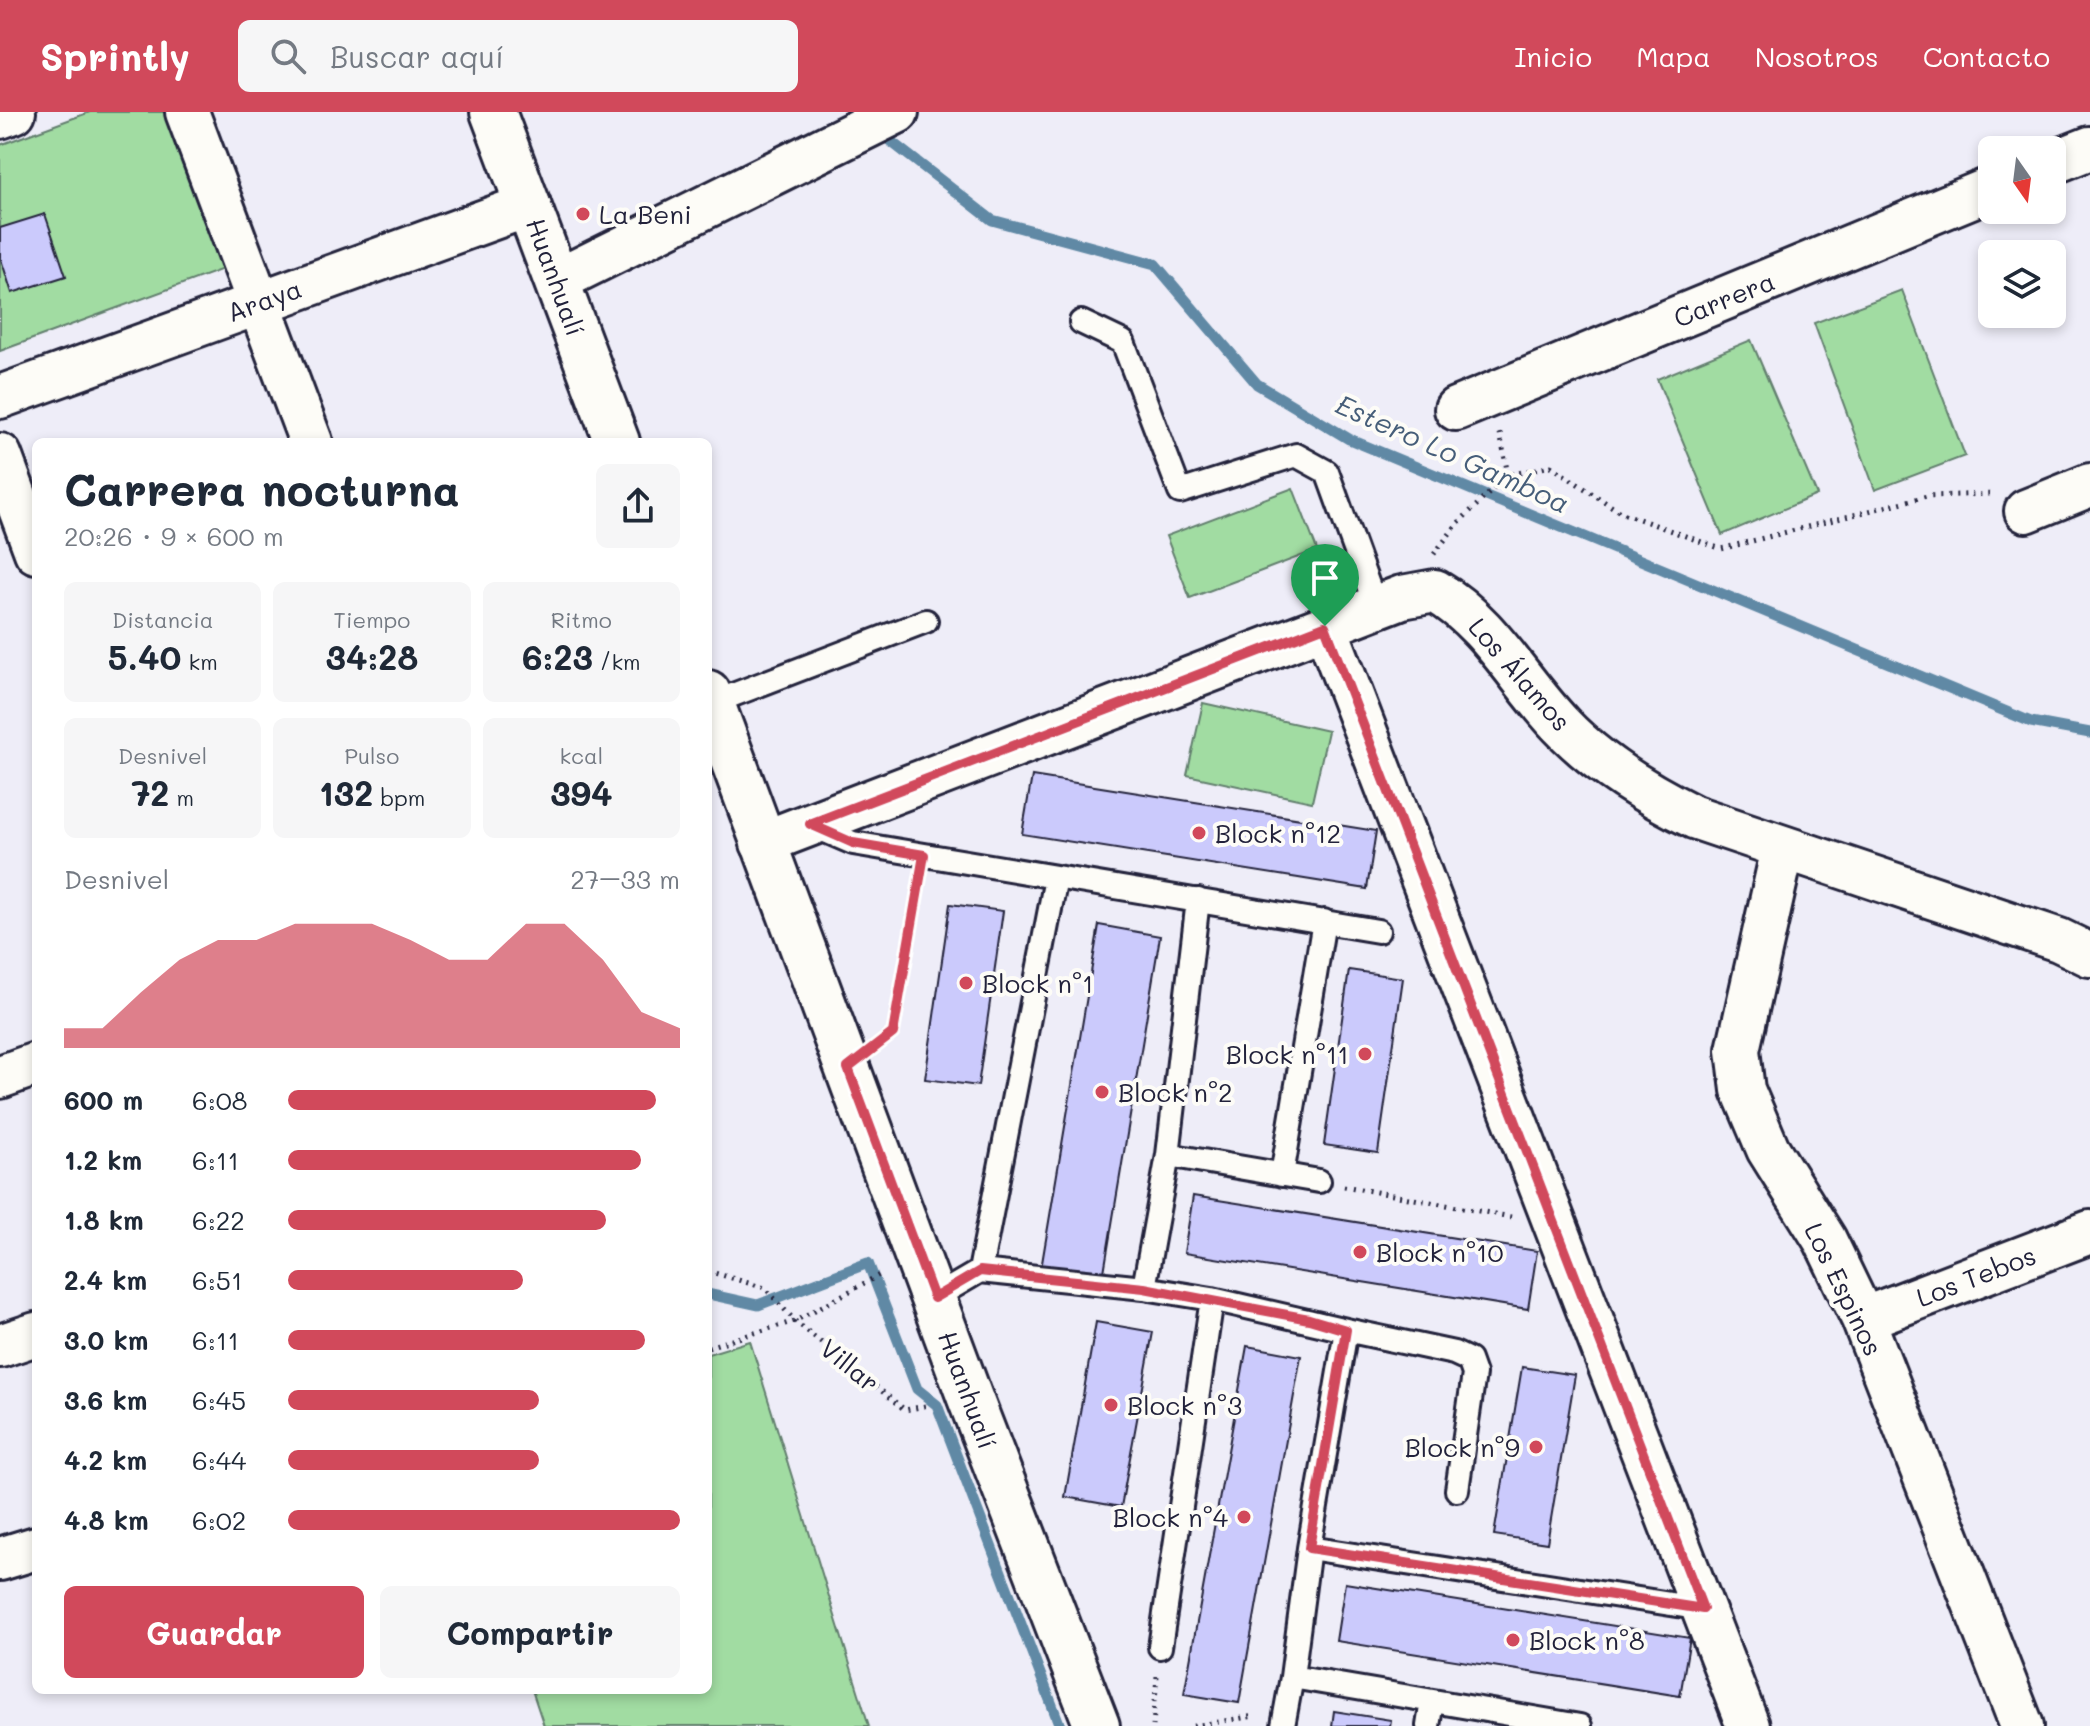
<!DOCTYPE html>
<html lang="es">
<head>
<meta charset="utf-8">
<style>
	body { margin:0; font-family:Mali,sans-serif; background:#f6f6f7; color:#1f2937; height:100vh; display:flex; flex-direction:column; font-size:30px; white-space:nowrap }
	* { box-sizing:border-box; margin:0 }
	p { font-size:26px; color:#747a83 }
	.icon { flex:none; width:44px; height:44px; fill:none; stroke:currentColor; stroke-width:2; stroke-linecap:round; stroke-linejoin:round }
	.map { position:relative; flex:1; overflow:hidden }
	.drawer { position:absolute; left:32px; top:326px; width:680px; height:1256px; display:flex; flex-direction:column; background:#fff; border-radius:12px; box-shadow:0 4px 12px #0003 }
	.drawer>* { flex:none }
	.needle { width:52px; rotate:166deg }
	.buttons { position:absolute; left:1978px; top:24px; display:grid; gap:16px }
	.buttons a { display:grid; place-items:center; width:88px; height:88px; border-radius:12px; background:#fff; box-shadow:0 4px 12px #0003; font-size:40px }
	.pin { position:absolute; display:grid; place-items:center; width:68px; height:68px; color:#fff; margin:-82px -34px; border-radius:50% 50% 50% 0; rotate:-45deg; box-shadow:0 0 8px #0007 }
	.pin .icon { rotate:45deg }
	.round { display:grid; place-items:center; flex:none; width:84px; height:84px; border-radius:12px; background:#f6f6f7 }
	.overview { display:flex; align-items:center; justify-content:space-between; height:136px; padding:0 32px }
	h1 { font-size:44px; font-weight:700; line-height:60px }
	.metrics { display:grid; grid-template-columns:repeat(3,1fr); gap:12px; height:136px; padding:8px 32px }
	.metrics div { display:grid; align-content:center; border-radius:12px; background:#f6f6f7; text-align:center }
	.metrics b { font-size:34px; font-weight:700 }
	.metrics small { font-size:22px; font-weight:400 }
	.metrics p { font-size:22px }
	.chart { height:224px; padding:16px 32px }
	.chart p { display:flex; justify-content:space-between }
	.chart svg { width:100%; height:144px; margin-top:8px; fill:#d1495b; opacity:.7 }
	.cta { display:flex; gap:16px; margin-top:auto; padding:16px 32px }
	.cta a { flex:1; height:92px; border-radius:12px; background:#d1495b; color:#fff; font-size:32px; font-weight:700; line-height:92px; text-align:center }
	.cta a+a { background:#f6f6f7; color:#1f2937 }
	ul { padding:0 32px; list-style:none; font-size:26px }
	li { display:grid; grid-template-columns:128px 96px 1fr; align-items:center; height:60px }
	li i { height:20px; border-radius:10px; background:#d1495b }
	header { display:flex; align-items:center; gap:48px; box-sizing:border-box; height:112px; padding:0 40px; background:#d1495b; color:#fff }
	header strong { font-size:38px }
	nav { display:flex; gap:44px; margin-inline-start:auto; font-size:28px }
	.search { width:560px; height:72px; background:#f6f6f7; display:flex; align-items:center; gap:20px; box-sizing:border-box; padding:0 28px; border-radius:12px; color:#747a83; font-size:30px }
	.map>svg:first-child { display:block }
	.green { fill:#a1dca2; stroke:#627f6e; stroke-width:2 }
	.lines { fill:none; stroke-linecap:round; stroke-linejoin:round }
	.stream { stroke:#6089a5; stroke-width:11 }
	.building { fill:#cbcafc; stroke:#22223b; stroke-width:2 }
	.lane-casing { stroke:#22223b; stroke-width:28 }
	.street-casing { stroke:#22223b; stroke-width:48 }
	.secondary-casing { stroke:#22223b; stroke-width:50 }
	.path { stroke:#22223b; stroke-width:5; stroke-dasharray:2 6; stroke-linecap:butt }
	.lane { stroke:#fdfcf7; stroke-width:22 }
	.street { stroke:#fdfcf7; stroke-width:42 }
	.secondary { stroke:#fdfcf7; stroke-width:44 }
	.route-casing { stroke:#fff; stroke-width:16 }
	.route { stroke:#d1495b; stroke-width:10 }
	.poi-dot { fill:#d1495b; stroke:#fdfcf7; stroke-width:3 }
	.labels { text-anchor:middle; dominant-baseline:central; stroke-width:8; stroke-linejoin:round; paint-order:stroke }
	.poi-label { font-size:26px; fill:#22223b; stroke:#fdfcf7; text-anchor:start }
	.street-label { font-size:26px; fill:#22223b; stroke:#fdfcf7 }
	.water-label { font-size:28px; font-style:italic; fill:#465e79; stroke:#fdfcf7 }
</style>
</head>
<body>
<header>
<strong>Sprintly</strong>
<div class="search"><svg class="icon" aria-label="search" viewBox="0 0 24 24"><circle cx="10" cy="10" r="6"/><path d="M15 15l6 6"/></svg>Buscar aquí</div>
<nav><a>Inicio</a><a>Mapa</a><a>Nosotros</a><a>Contacto</a></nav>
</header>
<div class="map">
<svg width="2090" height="1614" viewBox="0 0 2090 1614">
	<rect width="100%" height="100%" fill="#eeedf8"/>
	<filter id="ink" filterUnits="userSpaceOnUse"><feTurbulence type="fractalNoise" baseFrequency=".0125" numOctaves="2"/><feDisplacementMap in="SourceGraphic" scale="16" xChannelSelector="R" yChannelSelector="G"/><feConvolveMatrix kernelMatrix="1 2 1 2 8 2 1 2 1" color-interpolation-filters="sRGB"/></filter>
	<g filter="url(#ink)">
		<!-- green -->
		<path class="green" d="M90 0H167L226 156 0 239V33Z
			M1902 178 1965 344 1875 378 1814 211Z
			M1751 228 1817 383 1722 423 1657 267Z
			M1293 376 1317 438 1190 486 1166 424Z
			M1203 591 1328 619 1312 690 1187 663Z
			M750 1229 869 1614H544L532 1578H708V1242Z"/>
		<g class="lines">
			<!-- stream -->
			<path class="stream" d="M881 14 889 28 992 108 1155 152 1257 272 1349 327 2031 610 2090 621
				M708 1182 758 1193 868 1151 917 1277 937 1293 1060 1614"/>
		</g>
		<!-- building -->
		<path class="building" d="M45 102 66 164 12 181 0 144V116Z
			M1032 664 1376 719 1367 777 1022 722Z
			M950 792 1003 799 978 974 925 967Z
			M1099 813 1160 824 1103 1166 1041 1157Z
			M1349 858 1403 866 1378 1041 1324 1033Z
			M1193 1084 1537 1139 1528 1197 1184 1141Z
			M1096 1210 1153 1220 1121 1395 1065 1385Z
			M1247 1234 1301 1244 1239 1591 1184 1582Z
			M1522 1255 1575 1263 1547 1431 1494 1423Z
			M1345 1471 1690 1526 1680 1584 1336 1529Z
			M1334 1599 1391 1608 1390 1614H1332Z"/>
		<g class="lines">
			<defs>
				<path id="lane" d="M1081 210 1123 230 1180 380 1296 343 1327 360 1376 495
					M712 591 926 509
					M811 713 853 731 1378 819
					M1168 1043 1198 788
					M1282 1063 1324 809
					M980 1159 1144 1176 1168 1043 1319 1069
					M1144 1176 1212 1187 1160 1535
					M934 1186 980 1159 1056 766
					M1212 1187 1346 1218 1309 1436 1292 1565 1580 1614
					M1346 1218 1454 1241 1469 1248 1474 1262 1457 1378
					M1309 1436 1703 1497
					M1283 1614 1292 1565
					M1428 1614 1432 1589"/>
				<path id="street" d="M187 0 311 330
					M0 5 14 0
					M2052 51 2090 36
					M558 168 897 0
					M0 285 529 93
					M1456 297 1992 76
					M0 343 36 440
					M2026 399 2090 373
					M1325 514 1748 1614
					M762 731 1402 485 1435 479C1489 510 1519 569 1561 613 1597 651 1647 682 1694 705L2059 828 2090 843
					M1783 736 1738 938 1743 978 1768 1037 1825 1128 1863 1207 2022 1614
					M0 965 36 952
					M1863 1207 2090 1120
					M0 1234 36 1222
					M0 1447 36 1436"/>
				<path id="secondary" d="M493 0 617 330
					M708 581 970 1286 1097 1614"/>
			</defs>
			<!-- lane casing -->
			<use href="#lane" class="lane-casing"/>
			<!-- street casing -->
			<use href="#street" class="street-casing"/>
			<!-- secondary casing -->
			<use href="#secondary" class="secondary-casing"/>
			<!-- path -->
			<path class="path" d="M1500 321 1508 363
				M1434 442 1458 411 1508 363 1551 354 1620 400 1721 437 1927 384 1994 382
				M880 931 893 921 920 769
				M1344 1074 1511 1105
				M708 1159 765 1176 795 1209 905 1298 930 1293
				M708 1235 795 1209 883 1161
				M1153 1614 1157 1564
				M1193 1614 1255 1604"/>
			<!-- lane -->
			<use href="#lane" class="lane"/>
			<!-- street -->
			<use href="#street" class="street"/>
			<!-- secondary -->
			<use href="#secondary" class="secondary"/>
		</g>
	</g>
	<g class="lines" filter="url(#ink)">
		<defs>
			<path id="route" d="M1325 514 1703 1497 1309 1436 1346 1218 1309 1207 1144 1176 980 1159 934 1186 848 956 893 921 924 743 853 731 810 712Z"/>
		</defs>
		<!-- route casing -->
		<use href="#route" class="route-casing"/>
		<!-- route -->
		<use href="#route" class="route"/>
	</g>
	<!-- markers -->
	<g class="poi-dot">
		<circle cx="583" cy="102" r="8"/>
		<circle cx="1199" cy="721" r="8"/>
		<circle cx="966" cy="871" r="8"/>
		<circle cx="1365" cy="942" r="8"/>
		<circle cx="1102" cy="980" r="8"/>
		<circle cx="1360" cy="1140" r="8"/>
		<circle cx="1111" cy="1293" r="8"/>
		<circle cx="1536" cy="1335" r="8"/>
		<circle cx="1244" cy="1405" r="8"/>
		<circle cx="1513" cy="1528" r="8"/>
	</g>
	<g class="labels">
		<!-- poi labels -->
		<g class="poi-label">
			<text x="599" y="102">La Beni</text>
			<text x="1215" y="721">Block n°12</text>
			<text x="982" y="871">Block n°1</text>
			<text x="1349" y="942" text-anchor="end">Block n°11</text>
			<text x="1118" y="980">Block n°2</text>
			<text x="1376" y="1140">Block n°10</text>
			<text x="1127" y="1293">Block n°3</text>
			<text x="1520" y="1335" text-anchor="end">Block n°9</text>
			<text x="1228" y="1405" text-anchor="end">Block n°4</text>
			<text x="1529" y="1528">Block n°8</text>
		</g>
		<!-- street labels -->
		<g class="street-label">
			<text transform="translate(556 165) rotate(70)">Huanhualí</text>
			<text transform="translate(1724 187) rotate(-22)">Carrera</text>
			<text transform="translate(264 188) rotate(-20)">Araya</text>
			<text transform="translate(1520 562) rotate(49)">Los Álamos</text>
			<text transform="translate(1976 1164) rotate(-21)">Los Tebos</text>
			<text transform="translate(1844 1177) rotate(64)">Los Espinos</text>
			<text transform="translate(850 1253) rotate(39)">Villar</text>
			<text transform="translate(968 1278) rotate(70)">Huanhualí</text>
		</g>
		<!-- water labels -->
		<g class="water-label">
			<text transform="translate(1453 341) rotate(24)">Estero Lo Gamboa</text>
		</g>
	</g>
</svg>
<div class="buttons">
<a><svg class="needle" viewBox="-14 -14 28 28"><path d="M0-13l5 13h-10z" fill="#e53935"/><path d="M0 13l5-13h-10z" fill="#747a83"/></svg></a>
<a><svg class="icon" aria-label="layers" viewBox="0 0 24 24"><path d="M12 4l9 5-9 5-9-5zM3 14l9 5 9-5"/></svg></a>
</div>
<div class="pin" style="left:1325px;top:514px;background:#1e9e55"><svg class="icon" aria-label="arrive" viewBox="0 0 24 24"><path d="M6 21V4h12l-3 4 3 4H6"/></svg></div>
<section class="drawer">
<div class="overview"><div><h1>Carrera nocturna</h1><p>20:26 · 9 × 600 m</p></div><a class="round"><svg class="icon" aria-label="share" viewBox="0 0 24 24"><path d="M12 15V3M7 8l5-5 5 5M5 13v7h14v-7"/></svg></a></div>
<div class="metrics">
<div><p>Distancia</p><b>5.40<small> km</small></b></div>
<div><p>Tiempo</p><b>34:28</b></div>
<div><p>Ritmo</p><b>6:23<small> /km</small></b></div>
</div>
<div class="metrics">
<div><p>Desnivel</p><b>72<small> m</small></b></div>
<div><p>Pulso</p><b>132<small> bpm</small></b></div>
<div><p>kcal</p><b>394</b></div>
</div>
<div class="chart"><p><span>Desnivel</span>27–33 m</p>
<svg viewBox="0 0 160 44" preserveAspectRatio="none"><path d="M0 44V38L10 38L20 27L30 17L40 11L50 11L60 6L70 6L80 6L90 11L100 17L110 17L120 6L130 6L140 17L150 33L160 38V44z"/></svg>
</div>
<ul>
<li><b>600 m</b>6:08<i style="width:94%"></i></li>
<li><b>1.2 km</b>6:11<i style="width:90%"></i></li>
<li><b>1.8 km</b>6:22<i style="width:81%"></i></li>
<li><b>2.4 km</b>6:51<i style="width:60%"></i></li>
<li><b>3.0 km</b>6:11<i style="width:91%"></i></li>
<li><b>3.6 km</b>6:45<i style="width:64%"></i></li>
<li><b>4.2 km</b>6:44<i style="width:64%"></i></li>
<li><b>4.8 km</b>6:02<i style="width:100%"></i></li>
</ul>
<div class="cta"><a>Guardar</a><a>Compartir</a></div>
</section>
</div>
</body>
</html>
